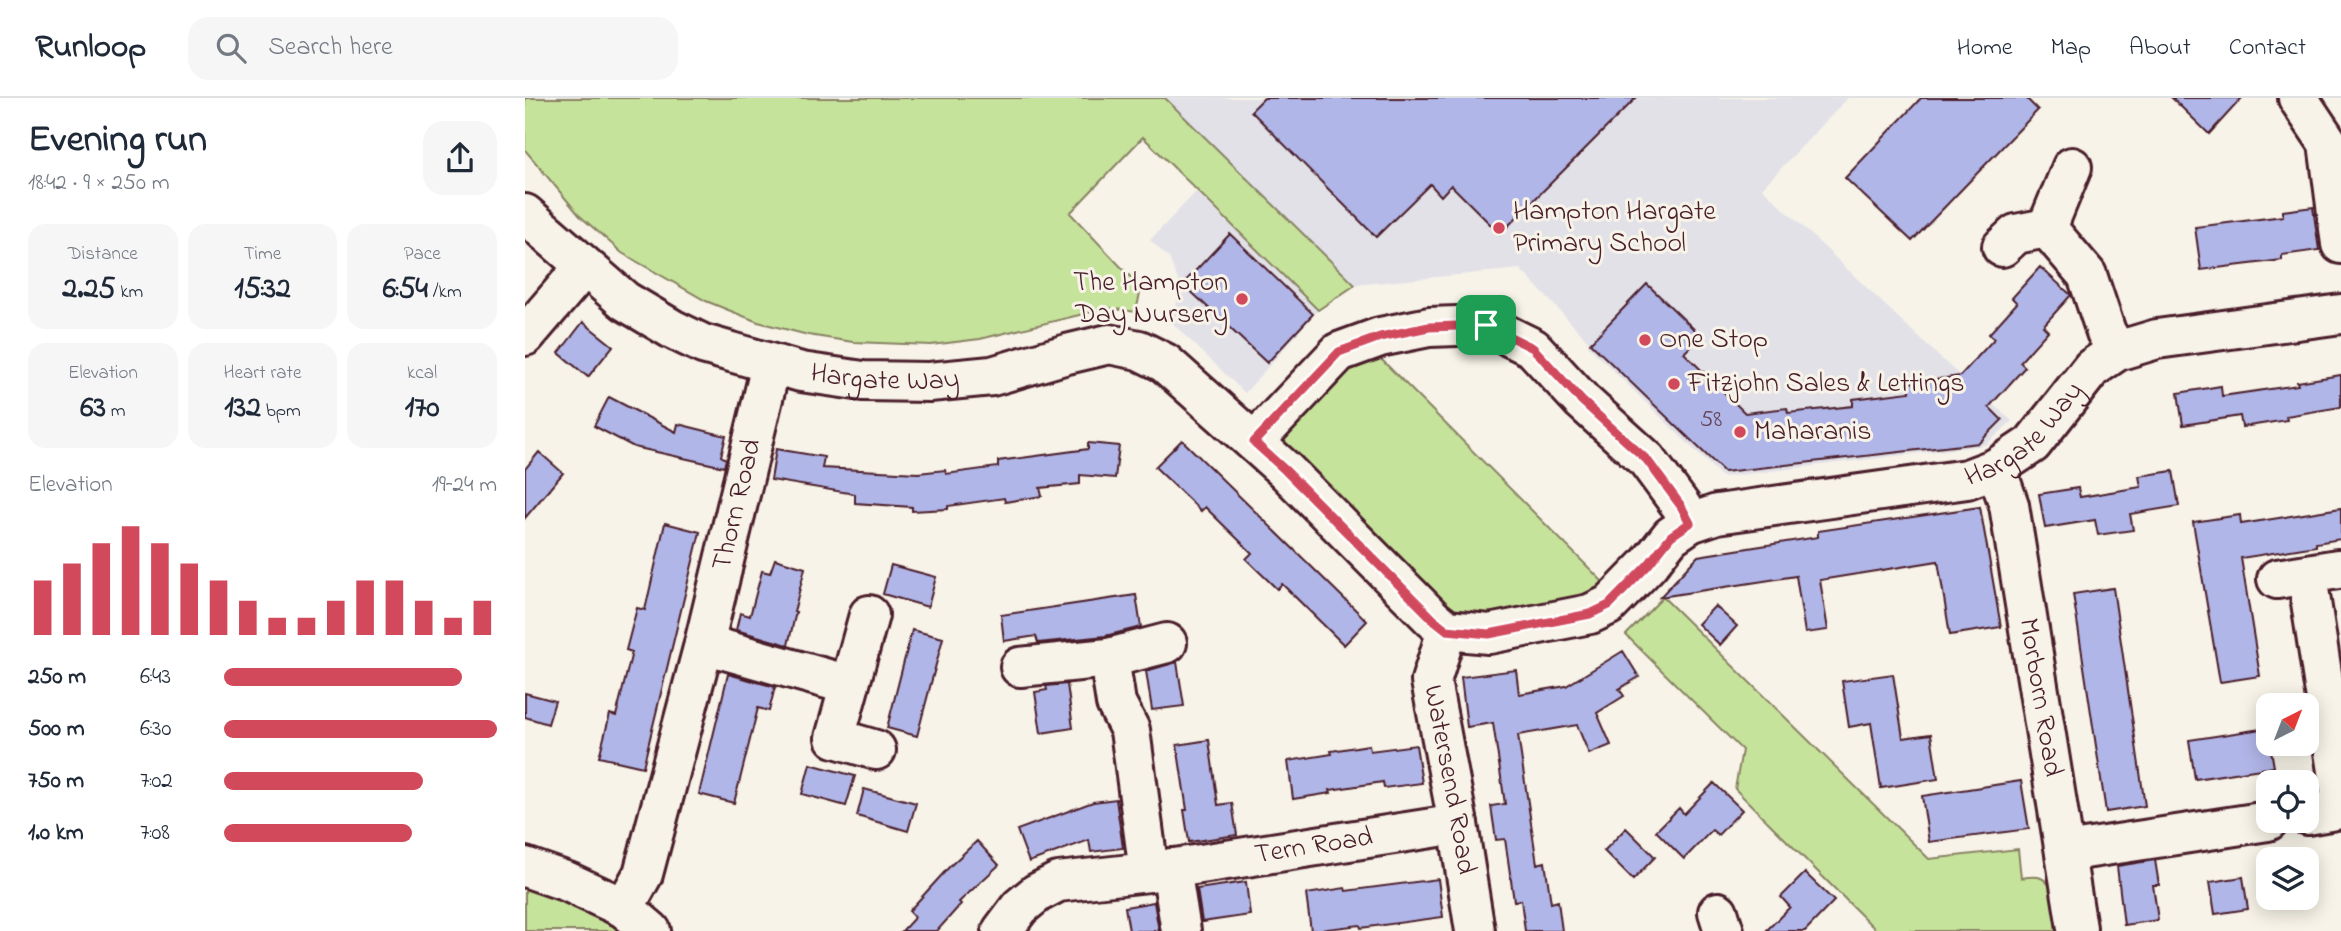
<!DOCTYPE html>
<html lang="en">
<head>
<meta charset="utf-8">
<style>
	body { margin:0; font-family:"Indie Flower",sans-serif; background:#f6f6f7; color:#1f2937; height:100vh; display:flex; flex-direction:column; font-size:26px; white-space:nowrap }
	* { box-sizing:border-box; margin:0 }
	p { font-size:23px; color:#747a83 }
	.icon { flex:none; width:38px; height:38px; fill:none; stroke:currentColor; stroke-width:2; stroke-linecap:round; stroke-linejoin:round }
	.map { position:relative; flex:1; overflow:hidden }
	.panel { display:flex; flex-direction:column; background:#fff; width:525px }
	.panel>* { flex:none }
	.needle { width:46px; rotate:42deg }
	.tools { position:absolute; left:1731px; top:595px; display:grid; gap:14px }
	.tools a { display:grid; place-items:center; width:63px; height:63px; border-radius:14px; background:#fff; box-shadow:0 4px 18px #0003; font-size:35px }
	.pin { position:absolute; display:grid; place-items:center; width:60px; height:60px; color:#fff; margin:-30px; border-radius:14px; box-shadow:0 4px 10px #0006 }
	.round { display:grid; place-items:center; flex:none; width:74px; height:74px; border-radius:21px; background:#f6f6f7 }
	.head { display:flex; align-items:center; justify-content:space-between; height:119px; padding:0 28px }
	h1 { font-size:38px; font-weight:700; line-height:52px }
	.figures { display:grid; grid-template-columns:repeat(3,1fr); gap:10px; height:119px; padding:7px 28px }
	.figures div { display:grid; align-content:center; border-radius:18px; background:#f6f6f7; text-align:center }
	.figures b { font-size:30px; font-weight:700 }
	.figures small { font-size:19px; font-weight:400 }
	.figures p { font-size:19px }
	.chart { height:196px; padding:14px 28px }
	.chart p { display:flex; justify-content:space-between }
	.chart svg { width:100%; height:126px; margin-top:7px; stroke:#d1495b; stroke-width:6 }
	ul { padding:0 28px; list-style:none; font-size:23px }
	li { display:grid; grid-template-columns:112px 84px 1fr; align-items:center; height:52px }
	li i { height:18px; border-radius:9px; background:#d1495b }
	header { display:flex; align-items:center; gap:42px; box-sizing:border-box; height:98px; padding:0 35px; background:#fff; border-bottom:2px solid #e0e1e3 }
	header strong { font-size:33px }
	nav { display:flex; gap:38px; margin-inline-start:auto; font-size:24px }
	.search { width:490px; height:63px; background:#f6f6f7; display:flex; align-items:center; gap:18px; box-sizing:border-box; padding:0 24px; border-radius:21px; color:#747a83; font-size:26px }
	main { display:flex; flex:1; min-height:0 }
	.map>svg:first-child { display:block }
	.built { fill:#e2e1e8 }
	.green { fill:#c6e39b; stroke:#888163; stroke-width:2 }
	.building { fill:#b1b6e8; stroke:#4a1f2b; stroke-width:2 }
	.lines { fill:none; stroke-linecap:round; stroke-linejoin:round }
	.minor-casing { stroke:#4a1f2b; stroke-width:44 }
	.minor { stroke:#f7f3e8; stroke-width:38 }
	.route-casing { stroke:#fff; stroke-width:14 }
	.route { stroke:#d1495b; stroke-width:9 }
	.poi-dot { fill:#d1495b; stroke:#f7f3e8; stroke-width:2.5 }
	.labels { text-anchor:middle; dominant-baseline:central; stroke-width:6; stroke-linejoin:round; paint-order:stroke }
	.number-label { font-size:24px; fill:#64455a }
	.poi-label { font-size:28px; fill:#4a1f2b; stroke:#f7f3e8; text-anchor:start }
	.street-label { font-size:28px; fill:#4a1f2b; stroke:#f7f3e8 }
</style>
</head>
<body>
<header>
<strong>Runloop</strong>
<div class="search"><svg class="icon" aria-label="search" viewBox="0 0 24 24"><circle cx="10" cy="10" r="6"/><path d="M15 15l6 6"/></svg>Search here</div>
<nav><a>Home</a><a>Map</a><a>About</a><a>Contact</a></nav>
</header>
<main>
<section class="panel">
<div class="head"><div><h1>Evening run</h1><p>18:42 · 9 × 250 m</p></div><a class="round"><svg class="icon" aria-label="share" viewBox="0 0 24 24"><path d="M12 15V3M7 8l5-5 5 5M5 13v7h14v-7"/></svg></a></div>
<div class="figures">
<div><p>Distance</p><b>2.25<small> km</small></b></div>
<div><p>Time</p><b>15:32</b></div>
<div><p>Pace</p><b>6:54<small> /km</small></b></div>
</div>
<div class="figures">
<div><p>Elevation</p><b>63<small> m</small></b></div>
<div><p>Heart rate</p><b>132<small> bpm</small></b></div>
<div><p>kcal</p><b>170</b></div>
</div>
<div class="chart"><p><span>Elevation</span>19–24 m</p>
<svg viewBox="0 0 160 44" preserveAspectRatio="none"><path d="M5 44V25M15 44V19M25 44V12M35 44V6M45 44V12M55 44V19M65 44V25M75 44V32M85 44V38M95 44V38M105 44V32M115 44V25M125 44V25M135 44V32M145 44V38M155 44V32"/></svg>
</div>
<ul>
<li><b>250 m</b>6:43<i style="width:87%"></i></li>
<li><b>500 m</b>6:30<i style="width:100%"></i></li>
<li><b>750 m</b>7:02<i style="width:73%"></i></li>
<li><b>1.0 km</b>7:08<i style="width:69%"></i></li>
</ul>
</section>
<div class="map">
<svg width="1816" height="833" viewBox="0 0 1816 833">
	<rect width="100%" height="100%" fill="#f7f3e8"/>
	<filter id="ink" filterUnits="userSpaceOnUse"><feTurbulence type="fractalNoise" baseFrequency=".0143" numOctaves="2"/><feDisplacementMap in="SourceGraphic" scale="14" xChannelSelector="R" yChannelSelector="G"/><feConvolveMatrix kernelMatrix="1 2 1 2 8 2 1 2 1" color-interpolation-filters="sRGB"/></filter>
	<g filter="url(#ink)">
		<!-- built -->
		<path class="built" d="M640 0H1323L1237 90 1423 267 1487 323 1461 347 1197 379 1063 248 1065 245 995 171 830 187Z
			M671 94 793 212 720 295 646 224 656 190 644 160 625 142Z"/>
		<!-- green -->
		<path class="green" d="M0 0H640L830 187 793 212 618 39 545 115 616 190 611 214 583 210 455 241 406 247 328 244 283 237 233 224 181 203 97 155 55 118 0 52Z
			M845 250 1079 485 1046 507 944 521 913 512 757 347 760 332Z
			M1138 499 1404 761 1493 751 1496 780C1502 779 1508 778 1513 779 1532 783 1533 818 1536 833H1352L1210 691 1217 652 1101 537Z
			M0 783 108 833H0Z"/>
		<!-- building -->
		<path class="building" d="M739 0H1111L975 136 926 87 916 98 905 86 851 139 726 13Z
			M1396 0H1501L1513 12 1387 143 1320 80Z
			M1647 0H1717L1684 36Z
			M1788 109 1794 152 1757 157V162L1676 172 1670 129 1758 118V113Z
			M705 136 788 216 742 265 658 186Z
			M1515 169 1546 197 1518 228 1523 233 1495 264 1500 269 1464 309 1477 322 1454 345 1199 374 1065 245 1122 186 1176 238 1159 255 1220 315 1262 310 1263 315 1328 308V301L1385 294 1384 285 1435 278 1469 241 1464 236 1492 205 1487 200Z
			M58 224 88 248 63 279 34 255Z
			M1816 277V309L1761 318 1762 322 1717 329 1715 318 1658 327 1653 295 1696 288 1697 298 1773 287 1772 284Z
			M84 299 151 334 153 326 201 338 196 358 201 361 199 369 109 349 69 328Z
			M657 342 842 523 819 547 757 486 752 491 721 461 727 455 680 409 676 413 630 369Z
			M563 345 594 348 590 380 555 377V386L515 390 517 398 480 404 479 400 423 408V411L387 413V409L330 405V396L246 382 251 351 299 359 297 370 393 375 420 372 421 376 473 369V363L563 351Z
			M14 354 38 375 0 420V371Z
			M1648 373 1654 408 1605 416 1608 432 1573 437 1570 422 1520 430 1514 396 1553 390 1555 399 1616 389 1614 378Z
			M1455 409 1476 529 1425 537 1413 463 1295 482 1303 532 1280 535 1271 478 1135 499 1173 458 1293 439V433Z
			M1816 410V441L1791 445V448L1716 460 1735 578 1695 584 1668 424 1715 417 1716 426Z
			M140 425 175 434 118 669 74 659 85 616 91 618 107 554 101 552 112 510 120 512Z
			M250 461 280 470 269 514H271L263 547 211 532 215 515 225 518 237 473 245 475Z
			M366 467 411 479 403 509 358 496Z
			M1588 490 1620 708 1581 714 1548 496Z
			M611 497 616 529 580 538 513 545 511 538 479 543 476 517Z
			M1190 508 1212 528 1195 547 1173 526Z
			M387 532 418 540 392 638 362 630Z
			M1098 553 1114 579 1094 591 1099 598 1072 615 1086 647 1064 656 1052 627 993 637 1012 766 1020 764 1026 805 1033 803 1037 833H1000L996 802 989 803 980 741 971 742 966 708 980 706 968 625 942 629 936 579 991 572 994 596 1041 588Z
			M652 564 659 608 627 612 621 573Z
			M203 576 250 589 244 613 233 610 209 705 174 696Z
			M1368 576 1378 640 1406 636 1413 681 1356 690 1346 625 1324 629 1317 583Z
			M542 586 548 630 516 635 510 594 522 592 521 588Z
			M0 595 30 603 23 626 0 619Z
			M1743 630V646H1745L1749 669 1670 681 1664 642Z
			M684 642 693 707 707 705 712 737 664 744 659 712H662L652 647Z
			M844 647 845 653 891 647 897 685 859 690 858 684 805 692 806 695 768 701 763 663 807 656 806 653Z
			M285 666 330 678 321 708 277 696Z
			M1496 683 1504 731 1404 744 1397 698Z
			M1189 685 1217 712 1193 737 1187 732 1159 761 1131 733 1154 710 1159 716Z
			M339 691 391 705 383 733 332 718Z
			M591 701 598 750 566 754 564 742 504 764 492 732 568 704Z
			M1101 730 1130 759 1108 782 1079 753Z
			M452 743 474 767 434 804 436 806 412 833H377L390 819 384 813 425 768Z
			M1630 762 1634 787H1628L1633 822 1599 827 1592 768Z
			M1280 775 1309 803 1280 833H1241L1265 809 1256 799Z
			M1718 779 1723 811 1690 816 1685 784Z
			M913 781 918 819 836 830 835 827 786 833 781 796 820 790 821 793Z
			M721 784 725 817 677 824 672 791Z
			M629 804 634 833H604L600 809Z"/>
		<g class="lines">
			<defs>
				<g id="minor">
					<path d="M1773 0 1803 45 1816 146"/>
					<path d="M1547 69 1522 130 1562 177 1581 234 1592 253"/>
					<path id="s1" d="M0 116 100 203 147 231 178 246 276 274 338 283 404 284 467 278 542 256 584 246 614 252 640 265 760 372 908 521 922 532 964 536 1065 516 1084 507 1123 467 1146 438 1165 425 1192 416 1442 381 1471 370 1507 346 1567 270 1592 253 1632 241 1816 216"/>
					<path d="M1477 149 1491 136 1522 130"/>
					<path d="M0 238 59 169"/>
					<path d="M729 344 814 254 855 239 904 229 961 227 1008 250 1057 303 1122 362 1156 408 1165 425"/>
					<path id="s2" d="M1471 370 1484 407 1552 830"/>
					<path d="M1782 478 1816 699"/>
					<path d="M1752 481 1813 471"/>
					<path d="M344 517 310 640 351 652"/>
					<path id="s3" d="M922 532 906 583 933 726 950 833"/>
					<path d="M179 546 324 587"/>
					<path d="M584 560 591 605 605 632 624 774"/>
					<path d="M495 569 584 560 642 545"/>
					<path d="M1782 717 1816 711"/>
					<path d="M1540 754 1743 723"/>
					<path d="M0 769 43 784 99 810 126 833"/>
					<path d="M646 770 656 833"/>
					<path id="s4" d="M99 810 118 776 179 546 246 267"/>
					<path d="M1193 814 1199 833"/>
					<path id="s5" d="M477 833 495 809 512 795 533 784 624 774 933 726"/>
				</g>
			</defs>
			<!-- minor casing -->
			<use href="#minor" class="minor-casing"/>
			<!-- minor -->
			<use href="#minor" class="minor"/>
		</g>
	</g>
	<g class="lines" filter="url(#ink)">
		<defs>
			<path id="route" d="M961 227 1008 250 1057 303 1122 362 1156 408 1165 425 1146 438 1123 467 1084 507 1065 516 964 536 922 532 908 521 760 372 729 344 814 254 855 239 904 229Z"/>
		</defs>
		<!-- route casing -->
		<use href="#route" class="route-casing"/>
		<!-- route -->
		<use href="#route" class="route"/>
	</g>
	<!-- markers -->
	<g class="poi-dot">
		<circle cx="974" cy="130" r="7"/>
		<circle cx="717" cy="201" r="7"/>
		<circle cx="1120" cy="242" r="7"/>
		<circle cx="1149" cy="286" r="7"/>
		<circle cx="1215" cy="334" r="7"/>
	</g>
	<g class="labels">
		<!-- number labels -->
		<g class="number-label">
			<text x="1186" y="322">58</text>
		</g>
		<!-- poi labels -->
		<g class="poi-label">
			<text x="988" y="114">Hampton Hargate<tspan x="988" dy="32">Primary School</tspan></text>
			<text x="703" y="185" text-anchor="end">The Hampton<tspan x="703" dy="32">Day Nursery</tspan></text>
			<text x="1134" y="242">One Stop</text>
			<text x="1163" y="286">Fitzjohn Sales &amp; Lettings</text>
			<text x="1229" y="334">Maharanis</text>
		</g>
		<!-- street labels -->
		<g class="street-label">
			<text stroke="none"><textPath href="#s1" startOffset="408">Hargate Way</textPath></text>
			<text stroke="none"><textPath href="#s1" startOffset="1722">Hargate Way</textPath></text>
			<text stroke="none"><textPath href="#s4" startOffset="420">Thorn Road</textPath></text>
			<text stroke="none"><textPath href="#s2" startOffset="234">Morborn Road</textPath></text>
			<text stroke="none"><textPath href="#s3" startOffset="154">Watersend Road</textPath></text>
			<text stroke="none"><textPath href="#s5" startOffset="334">Tern Road</textPath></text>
		</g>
	</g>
</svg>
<div class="tools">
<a><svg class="needle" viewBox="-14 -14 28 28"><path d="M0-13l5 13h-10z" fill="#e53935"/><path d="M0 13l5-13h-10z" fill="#747a83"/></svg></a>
<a><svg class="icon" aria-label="locate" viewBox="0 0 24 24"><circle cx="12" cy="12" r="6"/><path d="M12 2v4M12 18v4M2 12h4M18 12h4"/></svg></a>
<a><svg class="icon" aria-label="layers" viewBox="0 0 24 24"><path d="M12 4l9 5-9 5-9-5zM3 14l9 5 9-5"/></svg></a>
</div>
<div class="pin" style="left:961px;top:227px;background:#1e9e55"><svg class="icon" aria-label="arrive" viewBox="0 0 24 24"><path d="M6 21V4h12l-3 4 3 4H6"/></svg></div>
</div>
</main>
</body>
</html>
